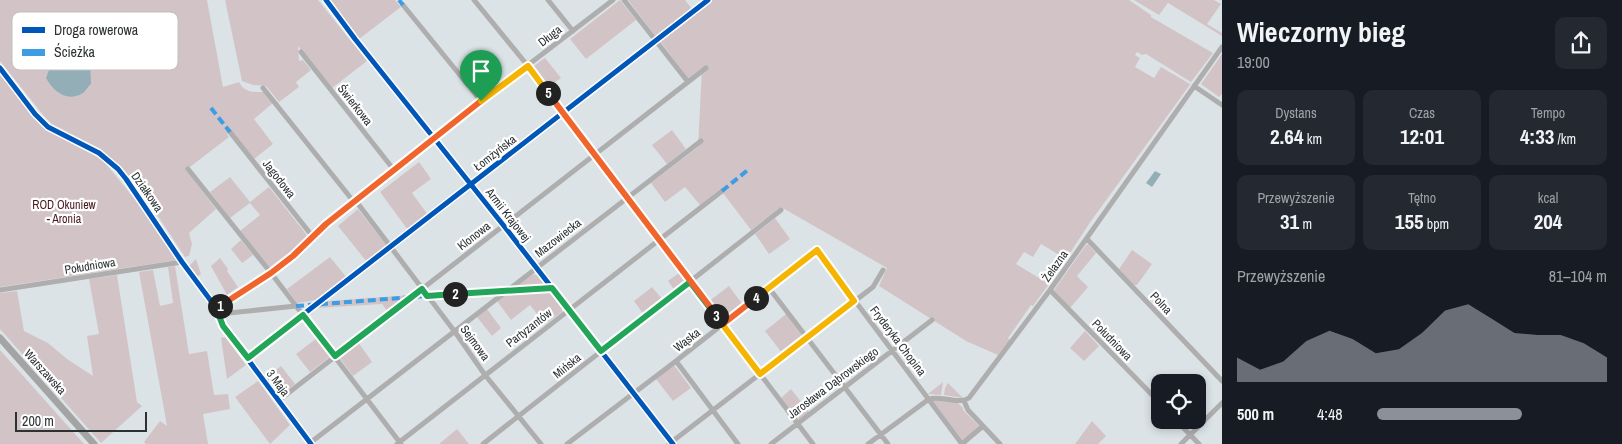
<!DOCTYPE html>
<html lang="pl">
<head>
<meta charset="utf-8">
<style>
	body { margin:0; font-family:"Archivo Narrow",sans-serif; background:#242831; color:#f1f3f6; height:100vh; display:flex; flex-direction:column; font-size:19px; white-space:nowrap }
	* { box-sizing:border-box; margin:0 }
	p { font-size:16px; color:#9ea1a6 }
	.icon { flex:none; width:28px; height:28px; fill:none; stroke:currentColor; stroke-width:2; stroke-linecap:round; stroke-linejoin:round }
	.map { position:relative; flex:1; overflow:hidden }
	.details { display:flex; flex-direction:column; background:#171b24; width:400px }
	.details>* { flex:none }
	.buttons { position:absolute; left:1151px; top:374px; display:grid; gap:10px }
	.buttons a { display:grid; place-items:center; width:55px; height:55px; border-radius:10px; background:#171b24; box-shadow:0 2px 8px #0003; font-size:25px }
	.scale { position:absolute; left:15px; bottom:12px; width:132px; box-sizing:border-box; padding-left:5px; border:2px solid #2c3133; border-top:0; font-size:14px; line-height:18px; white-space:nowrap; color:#2c3133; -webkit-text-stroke:4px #fff; paint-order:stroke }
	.pin { position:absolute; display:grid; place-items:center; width:42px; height:42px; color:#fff; margin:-51px -21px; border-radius:50% 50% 50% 0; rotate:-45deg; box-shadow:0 0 5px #0007 }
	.pin .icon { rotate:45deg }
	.km { position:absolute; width:25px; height:25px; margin:-12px; border-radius:50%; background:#222; color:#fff; font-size:14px; line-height:25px; text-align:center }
	.round { display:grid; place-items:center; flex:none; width:52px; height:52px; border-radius:10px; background:#242831 }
	.summary { display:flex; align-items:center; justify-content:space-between; height:85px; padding:0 15px }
	h1 { font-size:28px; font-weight:700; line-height:38px }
	.figures { display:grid; grid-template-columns:repeat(3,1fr); gap:8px; height:85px; padding:5px 15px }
	.figures div { display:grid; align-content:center; border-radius:10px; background:#242831; text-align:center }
	.figures b { font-size:21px; font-weight:700 }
	.figures small { font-size:14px; font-weight:400 }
	.figures p { font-size:14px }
	.chart { height:140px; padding:10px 15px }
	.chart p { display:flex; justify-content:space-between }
	.chart svg { width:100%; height:90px; margin-top:5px; fill:#8c9099; opacity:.7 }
	ul { padding:0 15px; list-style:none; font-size:16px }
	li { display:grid; grid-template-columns:80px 60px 1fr; align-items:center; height:38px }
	li i { height:12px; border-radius:6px; background:#8c9099 }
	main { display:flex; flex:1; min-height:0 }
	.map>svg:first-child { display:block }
	.green { fill:#d2c4c6 }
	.water { fill:#93aeb6 }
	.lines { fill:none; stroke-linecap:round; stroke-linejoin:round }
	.street { stroke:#aeaeaf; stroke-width:5 }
	.secondary { stroke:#a5a4a5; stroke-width:7 }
	.quiet { stroke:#3d9de2; stroke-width:4; stroke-dasharray:8 4; stroke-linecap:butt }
	.cycleway-casing { stroke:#fff; stroke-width:8 }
	.cycleway { stroke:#0057b8; stroke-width:5 }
	.split-1-casing { stroke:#fff; stroke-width:10 }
	.split-2-casing { stroke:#fff; stroke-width:10 }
	.split-3-casing { stroke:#fff; stroke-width:10 }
	.split-4-casing { stroke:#fff; stroke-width:10 }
	.split-5-casing { stroke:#fff; stroke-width:10 }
	.split-6-casing { stroke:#fff; stroke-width:10 }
	.split-1 { stroke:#f0652b; stroke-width:6 }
	.split-2 { stroke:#22a559; stroke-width:6 }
	.split-3 { stroke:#22a559; stroke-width:6 }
	.split-4 { stroke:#f5b400; stroke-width:6 }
	.split-5 { stroke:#f0652b; stroke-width:6 }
	.split-6 { stroke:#f5b400; stroke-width:6 }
	.labels { text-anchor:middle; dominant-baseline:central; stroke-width:4.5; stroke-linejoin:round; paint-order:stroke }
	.street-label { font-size:12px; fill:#2c3133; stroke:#fff }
	.park-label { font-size:12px; fill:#47181d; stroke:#fff }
	.key { fill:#fff; stroke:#c0c1c2; stroke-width:1 }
	.key-label { font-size:14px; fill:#2c3133 }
</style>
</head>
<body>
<main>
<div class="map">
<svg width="1222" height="444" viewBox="0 0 1222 444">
	<rect width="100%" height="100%" fill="#dce3e6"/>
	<!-- green -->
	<path class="green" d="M0 0H207L223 87 239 82C245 93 253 92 264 92L273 103 254 119 273 144 254 159 231 131 227 134 229 137 186 170 216 209 189 233 192 244 189 256 185 257 150 204 111 159 101 149 52 124 44 116 0 61Z
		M225 0H318L367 61 332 88 298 46 299 61 303 60 311 70 296 82 299 87 279 102 266 86 253 85 242 81Z
		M329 0H395L401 7 359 39Z
		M620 0 636 20 586 59 570 39Z
		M628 0H685L692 9 656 37Z
		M709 0H1129L1151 15V17L1213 53 1191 82 1146 54 1142 55 1137 52 1135 55 1140 58 1135 67 1154 78 1161 67 1190 84 1189 86 1091 221 1066 259 1041 244 1033 257 1024 252 1016 264 1049 284 1033 306 1031 305 1008 338 1010 340 998 355 966 341 879 286 887 268 781 207 751 230 720 189 700 205 685 187 665 202 651 183 698 147 702 68 688 79 660 41 707 3Z
		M1134 0H1214L1221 4 1207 24 1222 33V36L1168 3 1159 15Z
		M1222 54V94L1219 97 1201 84Z
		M545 58 561 78 547 88 531 68Z
		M0 75 37 120 48 131 99 158 106 164 142 208 177 260 0 287Z
		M672 130 686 149 667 164 652 145Z
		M419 162 431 179 412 193 428 215 408 230 380 192Z
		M230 177 250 202 269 187 306 234 307 238 270 269 240 231 260 215 250 203 230 218 210 192Z
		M358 209 387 246 367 262 338 226Z
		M775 218 790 239 769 254 755 234Z
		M241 240 253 255 242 263 231 249Z
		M1088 244 1096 253 1077 276 1088 287 1070 308 1054 290 1086 245Z
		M1132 250 1152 264 1137 285H1134L1119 269Z
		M330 257 347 278 316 300 297 303 287 289Z
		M220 258 228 269 227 271 238 287 227 295 211 266Z
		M196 259 201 274 197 277 189 266Z
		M175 266 189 354 207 351 214 395 228 394 230 409 203 414 208 444H146L144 442 160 421 167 426 139 272 153 270 160 306 173 303 168 267Z
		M679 273 686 282 675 291 668 281Z
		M532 274 537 275 545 286 514 287Z
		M117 275 137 402 142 406 101 443 0 329V293L17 291 24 331 48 343 67 359 93 376 87 336 99 334 89 279Z
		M729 286 743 305 723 321 708 302Z
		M652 287 663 300 644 315 634 301Z
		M550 292 562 308V312L545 324 530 305 511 320 497 301 505 295Z
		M411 295 388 312 382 304 317 308 327 300 328 301Z
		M487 309 501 328 492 336 477 317Z
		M786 314 803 337 782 353 765 331Z
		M1085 331 1099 346 1084 361 1070 348Z
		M225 337 246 365 227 379 221 338Z
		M317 338 331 356 310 372 296 354Z
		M358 342 372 362 353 376 339 357Z
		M0 350 84 444H0Z
		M674 365 691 388 673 401 656 379Z
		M281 366 295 384 280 396 266 378Z
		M258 381 290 425 270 444 235 397Z
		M943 382 941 395 928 394Z
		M948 383 963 398 944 395 945 388Z
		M791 389 809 412 798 420 781 398Z
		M932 400 957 402 963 408V410L979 426 963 441Z
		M1092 421 1106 436 1098 444H1075Z
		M457 429 469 444H439Z"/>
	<!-- water -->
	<path class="water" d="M75 50 85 54 83 58 90 61 91 84C88 86 86 91 83 93 67 103 53 91 46 78L53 59Z
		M1155 171 1161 174 1152 187 1146 183Z"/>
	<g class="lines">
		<!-- street -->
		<path class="street" d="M326 0 355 39 504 226 673 444
			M474 0 528 66 813 444
			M548 0 573 31
			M624 0 688 82
			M403 5 481 101
			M301 52 394 170
			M0 68 35 114 48 127 99 153 118 169 126 179 182 262 214 305 223 326 311 444
			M1194 86 1222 105
			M263 88 354 202 359 205 455 332 485 375 541 444
			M230 132 313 237
			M188 169 271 273 401 444
			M1087 239 1222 381
			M769 288 888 444
			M0 290 182 262
			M1050 290 1160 403
			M427 296 552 288
			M216 308 271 273 293 256 326 224 481 101 613 0
			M219 314 296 306
			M247 358 708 0
			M676 361 738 444
			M278 401 706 68
			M964 401 968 410 1000 444
			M1176 420 1199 444
			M310 443 701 141
			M397 444 722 191
			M483 444 781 210
			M567 444 676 361 817 250 962 444
			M669 444 873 287 883 270
			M771 444 932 320
			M868 444 929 399C941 395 958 405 969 398L1050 290 1222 47
			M962 444 983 426
			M1181 444 1222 403"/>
		<!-- secondary -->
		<path class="secondary" d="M0 338 94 444"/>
		<!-- quiet -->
		<path class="quiet" d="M399 0 403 5
			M211 108 230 132
			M722 191 749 169
			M506 292 552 288
			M296 306 427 296"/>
		<defs>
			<path id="cycleway" d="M326 0 355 39 504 226 673 444
				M0 68 35 114 48 127 99 153 118 169 126 179 182 262 214 305 223 326 311 444
				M247 358 708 0"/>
		</defs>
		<!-- cycleway casing -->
		<use href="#cycleway" class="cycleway-casing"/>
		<!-- cycleway -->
		<use href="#cycleway" class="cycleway"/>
	</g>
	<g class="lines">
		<defs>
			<path id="split-1" d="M220 306 271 273 293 256 326 224 481 101"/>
			<path id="split-2" d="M220 306 216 308 223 326 248 358 303 315 335 356 422 289 427 296 455 294"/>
			<path id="split-3" d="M455 294 552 288 601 351 690 282 716 316"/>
			<path id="split-4" d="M716 316 760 374 854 301 817 250 756 298"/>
			<path id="split-5" d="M548 93 723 324 756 298"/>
			<path id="split-6" d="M481 101 528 66 548 93"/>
		</defs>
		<!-- split-1 casing -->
		<use href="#split-1" class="split-1-casing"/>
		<!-- split-2 casing -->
		<use href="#split-2" class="split-2-casing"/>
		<!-- split-3 casing -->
		<use href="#split-3" class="split-3-casing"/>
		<!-- split-4 casing -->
		<use href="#split-4" class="split-4-casing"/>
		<!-- split-5 casing -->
		<use href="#split-5" class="split-5-casing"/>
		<!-- split-6 casing -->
		<use href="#split-6" class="split-6-casing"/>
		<!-- split-1 -->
		<use href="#split-1" class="split-1"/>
		<!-- split-2 -->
		<use href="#split-2" class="split-2"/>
		<!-- split-3 -->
		<use href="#split-3" class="split-3"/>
		<!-- split-4 -->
		<use href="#split-4" class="split-4"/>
		<!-- split-5 -->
		<use href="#split-5" class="split-5"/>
		<!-- split-6 -->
		<use href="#split-6" class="split-6"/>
	</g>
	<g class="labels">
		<!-- street labels -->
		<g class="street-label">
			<text transform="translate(550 36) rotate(-38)">Długa</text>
			<text transform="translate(355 105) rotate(52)">Świerkowa</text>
			<text transform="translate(495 153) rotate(-38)">Łomżyńska</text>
			<text transform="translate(279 179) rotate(52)">Jagodowa</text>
			<text transform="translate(147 192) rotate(55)">Działkowa</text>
			<text transform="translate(508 215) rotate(52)">Armii Krajowej</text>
			<text transform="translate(474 236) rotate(-38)">Klonowa</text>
			<text transform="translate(558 238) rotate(-38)">Mazowiecka</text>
			<text transform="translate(90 266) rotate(-9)">Południowa</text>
			<text transform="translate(1055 266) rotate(-55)">Żelazna</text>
			<text transform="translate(1161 303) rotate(47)">Polna</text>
			<text transform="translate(529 328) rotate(-38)">Partyzantów</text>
			<text transform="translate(687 340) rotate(-38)">Wąska</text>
			<text transform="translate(1112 340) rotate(46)">Południowa</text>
			<text transform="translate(898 341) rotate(53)">Fryderyka Chopina</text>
			<text transform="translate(475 343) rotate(54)">Sejmowa</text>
			<text transform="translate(567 366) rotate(-39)">Mińska</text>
			<text transform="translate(45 372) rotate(48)">Warszawska</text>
			<text transform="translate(278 383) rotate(54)">3 Maja</text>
			<text transform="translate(833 383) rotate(-37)">Jarosława Dąbrowskiego</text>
		</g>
		<!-- park labels -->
		<g class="park-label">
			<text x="64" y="205">ROD Okuniew<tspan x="64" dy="14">- Aronia</tspan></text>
		</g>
	</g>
	<!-- legend -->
	<rect x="12" y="12" width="166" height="58" rx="8" class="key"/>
	<rect x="22" y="27" width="23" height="6" fill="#0057b8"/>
	<rect x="22" y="49" width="23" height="7" fill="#3d9de2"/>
	<g class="key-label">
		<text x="54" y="35">Droga rowerowa</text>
		<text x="54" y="57">Ścieżka</text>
	</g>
</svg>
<div class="buttons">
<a><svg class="icon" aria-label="locate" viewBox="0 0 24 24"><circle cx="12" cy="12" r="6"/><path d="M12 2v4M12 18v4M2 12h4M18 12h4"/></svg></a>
</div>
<div class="scale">200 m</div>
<div class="pin" style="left:481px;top:101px;background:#1e9e55"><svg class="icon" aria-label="arrive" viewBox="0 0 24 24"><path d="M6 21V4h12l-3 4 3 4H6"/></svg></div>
<b class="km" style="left:220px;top:306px">1</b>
<b class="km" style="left:455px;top:294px">2</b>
<b class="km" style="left:716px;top:316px">3</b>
<b class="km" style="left:756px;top:298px">4</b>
<b class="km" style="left:548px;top:93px">5</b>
</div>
<section class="details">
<div class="summary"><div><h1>Wieczorny bieg</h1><p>19:00</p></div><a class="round"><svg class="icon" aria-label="share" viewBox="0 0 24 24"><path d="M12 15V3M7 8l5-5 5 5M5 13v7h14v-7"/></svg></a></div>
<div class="figures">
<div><p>Dystans</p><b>2.64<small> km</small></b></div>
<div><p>Czas</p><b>12:01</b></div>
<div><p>Tempo</p><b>4:33<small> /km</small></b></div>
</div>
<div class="figures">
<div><p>Przewyższenie</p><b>31<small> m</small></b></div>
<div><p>Tętno</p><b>155<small> bpm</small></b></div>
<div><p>kcal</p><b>204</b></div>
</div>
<div class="chart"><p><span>Przewyższenie</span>81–104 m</p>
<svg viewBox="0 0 160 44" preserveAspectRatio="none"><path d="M0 44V32L10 38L20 34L30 24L40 19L50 23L60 30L70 28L80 20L90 9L100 6L110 13L120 20L130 21L140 21L150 25L160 32V44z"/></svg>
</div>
<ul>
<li><b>500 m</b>4:48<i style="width:63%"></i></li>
</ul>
</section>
</main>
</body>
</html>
